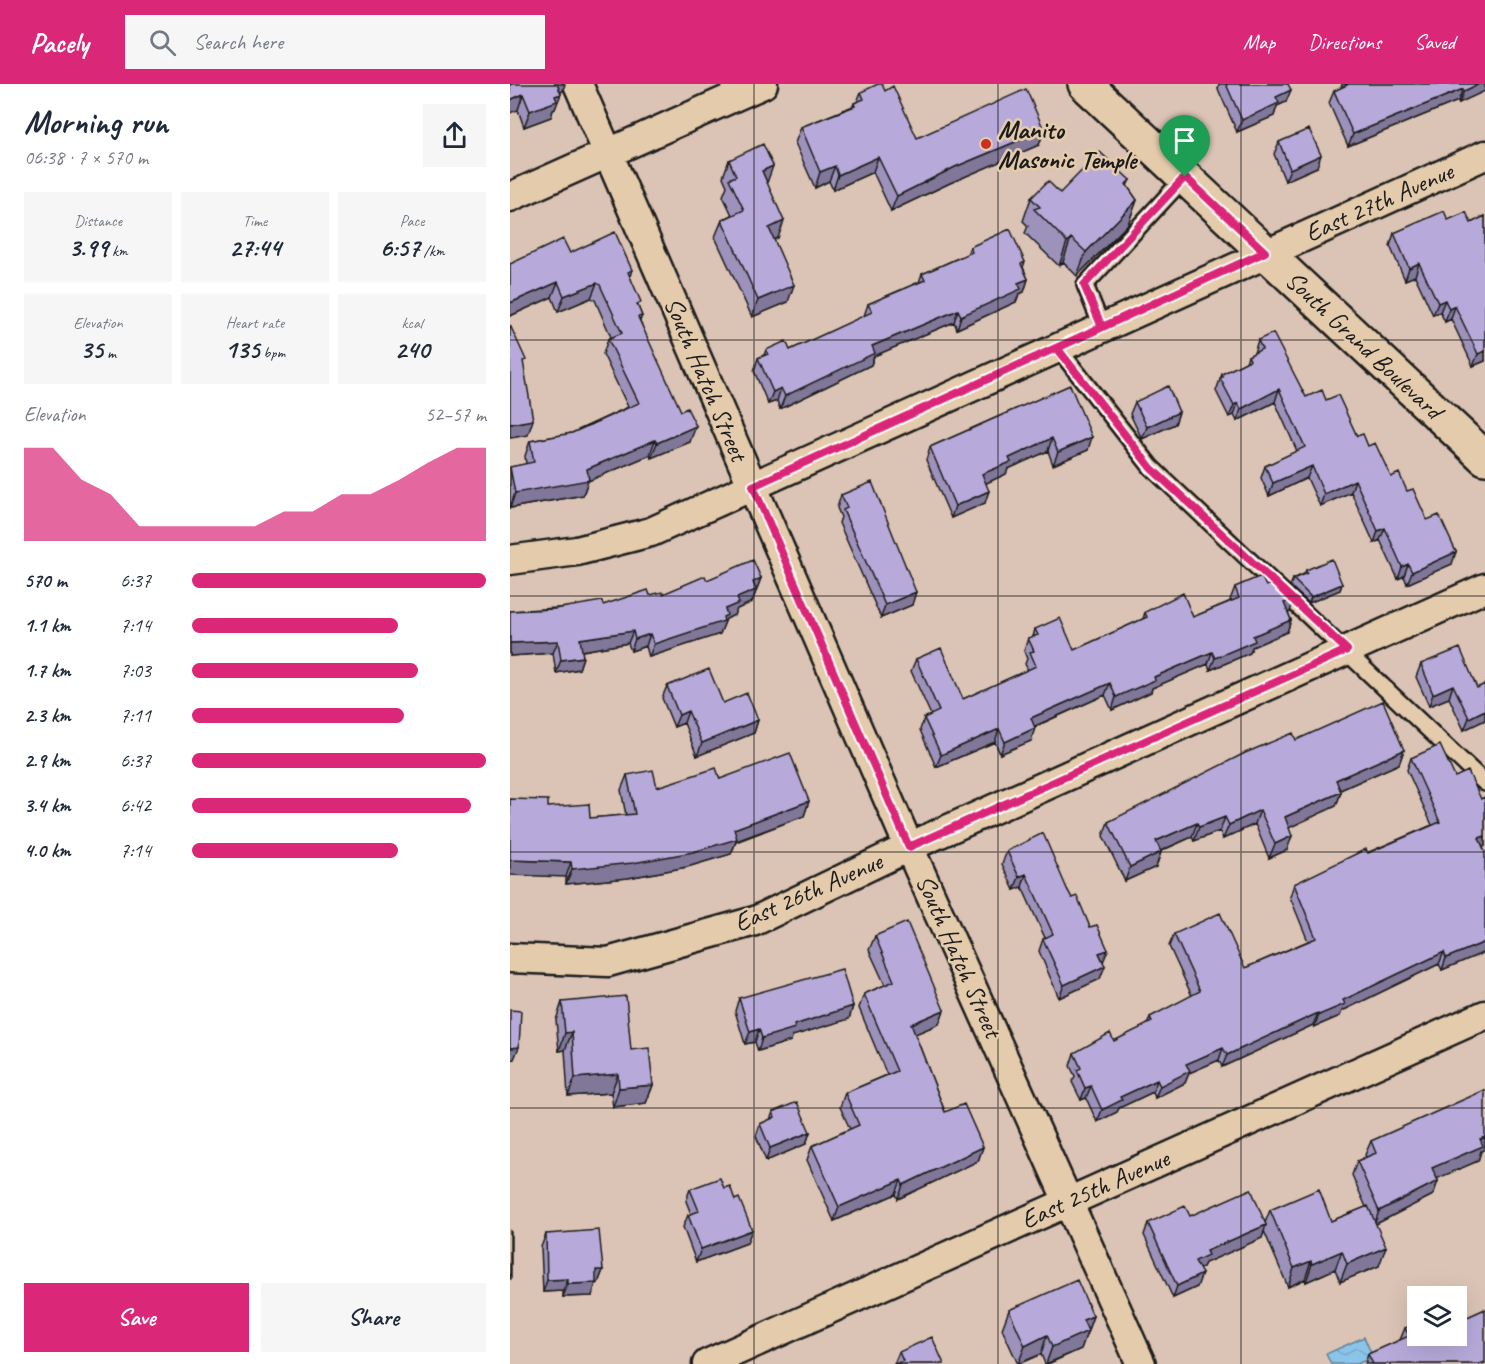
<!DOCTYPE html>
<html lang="en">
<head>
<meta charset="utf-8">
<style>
	body { margin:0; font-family:Caveat,sans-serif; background:#f6f6f7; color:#1f2937; height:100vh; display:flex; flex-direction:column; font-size:22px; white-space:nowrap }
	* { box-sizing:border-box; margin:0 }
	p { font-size:20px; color:#747a83 }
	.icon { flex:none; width:33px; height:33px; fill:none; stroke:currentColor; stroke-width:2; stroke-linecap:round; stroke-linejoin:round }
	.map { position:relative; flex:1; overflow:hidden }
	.details { display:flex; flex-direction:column; background:#fff; width:510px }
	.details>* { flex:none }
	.tools { position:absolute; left:897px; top:1202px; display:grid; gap:12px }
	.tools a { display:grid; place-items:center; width:60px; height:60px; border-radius:0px; background:#fff; box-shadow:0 6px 24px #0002; font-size:30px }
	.pin { position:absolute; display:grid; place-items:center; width:51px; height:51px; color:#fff; margin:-62px -26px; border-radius:50% 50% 50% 0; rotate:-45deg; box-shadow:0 0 6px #0007 }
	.pin .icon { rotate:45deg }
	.round { display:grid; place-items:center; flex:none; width:63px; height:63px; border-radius:0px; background:#f6f6f7 }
	.summary { display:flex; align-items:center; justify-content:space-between; height:102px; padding:0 24px }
	h1 { font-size:33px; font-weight:700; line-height:45px }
	.figures { display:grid; grid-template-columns:repeat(3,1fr); gap:9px; height:102px; padding:6px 24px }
	.figures div { display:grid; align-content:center; border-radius:0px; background:#f6f6f7; text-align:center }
	.figures b { font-size:26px; font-weight:700 }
	.figures small { font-size:16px; font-weight:400 }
	.figures p { font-size:16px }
	.chart { height:168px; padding:12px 24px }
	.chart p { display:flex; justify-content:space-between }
	.chart svg { width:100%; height:108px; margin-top:6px; fill:#db2777; opacity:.7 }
	.action { display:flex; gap:12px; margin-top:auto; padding:12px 24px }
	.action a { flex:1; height:69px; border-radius:0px; background:#db2777; color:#fff; font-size:24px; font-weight:700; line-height:69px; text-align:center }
	.action a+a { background:#f6f6f7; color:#1f2937 }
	ul { padding:0 24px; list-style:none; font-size:20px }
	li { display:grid; grid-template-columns:96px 72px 1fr; align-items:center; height:45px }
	li i { height:15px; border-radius:8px; background:#db2777 }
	header { display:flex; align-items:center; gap:36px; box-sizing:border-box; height:84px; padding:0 30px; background:#db2777; color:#fff }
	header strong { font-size:28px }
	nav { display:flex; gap:33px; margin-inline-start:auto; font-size:21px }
	.search { width:420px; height:54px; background:#f6f6f7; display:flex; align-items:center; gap:15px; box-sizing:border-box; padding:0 21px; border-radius:0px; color:#747a83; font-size:22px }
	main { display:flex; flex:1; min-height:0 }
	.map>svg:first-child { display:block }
	.water { fill:url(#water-waves); stroke:#5e8197; stroke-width:1.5 }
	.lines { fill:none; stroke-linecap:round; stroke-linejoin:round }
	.lane-casing { stroke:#1c1c1c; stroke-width:20 }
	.street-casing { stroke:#1c1c1c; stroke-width:33 }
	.secondary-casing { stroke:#1c1c1c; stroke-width:38 }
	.lane { stroke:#e4cbac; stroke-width:15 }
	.street { stroke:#e4cbac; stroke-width:28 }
	.secondary { stroke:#e4cbac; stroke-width:33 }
	.wall { fill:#9d92bb; stroke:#1c1c1c; stroke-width:1.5 }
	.shaded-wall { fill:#807799; stroke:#1c1c1c; stroke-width:1.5 }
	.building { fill:#b7aada; stroke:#1c1c1c; stroke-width:1.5 }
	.route-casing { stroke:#fff; stroke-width:12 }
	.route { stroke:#db2777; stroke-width:8 }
	.grid { fill:none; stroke:#1c1c1c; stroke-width:1.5; stroke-opacity:0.55 }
	.poi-dot { fill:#c8321e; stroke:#e4cbac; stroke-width:2 }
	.labels { text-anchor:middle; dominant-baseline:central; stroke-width:5; stroke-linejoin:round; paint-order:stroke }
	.poi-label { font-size:26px; font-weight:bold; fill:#1c1c1c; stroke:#e4cbac; text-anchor:start }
	.street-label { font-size:26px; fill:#1c1c1c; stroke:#e4cbac }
</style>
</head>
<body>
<header>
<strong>Pacely</strong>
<div class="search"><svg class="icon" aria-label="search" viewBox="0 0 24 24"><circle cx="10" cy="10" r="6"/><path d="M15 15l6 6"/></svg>Search here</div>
<nav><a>Map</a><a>Directions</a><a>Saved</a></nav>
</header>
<main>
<section class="details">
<div class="summary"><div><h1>Morning run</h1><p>06:38 · 7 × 570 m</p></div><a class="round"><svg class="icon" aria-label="share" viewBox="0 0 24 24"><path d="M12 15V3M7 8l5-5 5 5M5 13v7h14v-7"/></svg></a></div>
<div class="figures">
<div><p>Distance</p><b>3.99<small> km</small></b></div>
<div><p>Time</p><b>27:44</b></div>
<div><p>Pace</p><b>6:57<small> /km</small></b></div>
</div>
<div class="figures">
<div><p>Elevation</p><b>35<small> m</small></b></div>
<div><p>Heart rate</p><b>135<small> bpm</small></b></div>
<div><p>kcal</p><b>240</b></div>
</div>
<div class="chart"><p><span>Elevation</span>52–57 m</p>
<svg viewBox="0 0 160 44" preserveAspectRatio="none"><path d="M0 44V6L10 6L20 19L30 25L40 38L50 38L60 38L70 38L80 38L90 32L100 32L110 25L120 25L130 19L140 12L150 6L160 6V44z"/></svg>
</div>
<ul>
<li><b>570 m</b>6:37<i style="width:100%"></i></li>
<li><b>1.1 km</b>7:14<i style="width:70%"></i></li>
<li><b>1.7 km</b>7:03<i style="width:77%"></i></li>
<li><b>2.3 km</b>7:11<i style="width:72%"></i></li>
<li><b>2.9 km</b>6:37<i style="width:100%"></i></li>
<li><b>3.4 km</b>6:42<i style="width:95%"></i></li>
<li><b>4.0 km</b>7:14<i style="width:70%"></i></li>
</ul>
<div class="action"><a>Save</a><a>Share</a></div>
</section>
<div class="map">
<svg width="975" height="1280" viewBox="0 0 975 1280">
	<defs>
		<pattern id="water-waves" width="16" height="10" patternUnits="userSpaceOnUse" patternTransform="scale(1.5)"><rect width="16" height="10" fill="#8ac4e9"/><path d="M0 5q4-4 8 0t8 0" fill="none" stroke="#76a8c7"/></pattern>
	</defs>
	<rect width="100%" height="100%" fill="#dbc4b5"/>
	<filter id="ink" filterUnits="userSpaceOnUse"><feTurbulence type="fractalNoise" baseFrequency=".0167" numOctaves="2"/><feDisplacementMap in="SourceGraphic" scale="12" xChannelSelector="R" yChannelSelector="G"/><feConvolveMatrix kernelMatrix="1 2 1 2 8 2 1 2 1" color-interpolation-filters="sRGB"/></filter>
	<g filter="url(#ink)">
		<!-- water -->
		<path class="water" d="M854 1253 863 1273 847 1280H821L816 1270Z"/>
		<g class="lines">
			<defs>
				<path id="lane" d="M592 243 575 201 675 93
					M547 263 641 383 975 699"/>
				<path id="street" d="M68 0 399 763 631 1280
					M0 113 253 0
					M0 476 67 467 141 448 975 71
					M0 874 98 878 245 837 399 763 975 504
					M197 1280 975 931"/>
				<path id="secondary" d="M575 0 975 374"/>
			</defs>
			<!-- lane casing -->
			<use href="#lane" class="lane-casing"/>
			<!-- street casing -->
			<use href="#street" class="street-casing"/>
			<!-- secondary casing -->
			<use href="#secondary" class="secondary-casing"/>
			<!-- lane -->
			<use href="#lane" class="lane"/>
			<!-- street -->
			<use href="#street" class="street"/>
			<!-- secondary -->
			<use href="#secondary" class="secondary"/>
		</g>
		<!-- wall -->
		<path class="wall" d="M0 0 53 7 50 8 45 25 43 26 41 33 14 43 8 26Z
			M709 0H778L776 18 767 22 764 32 727 48 708 5Z
			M832 0H975L949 19 948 17 838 62 819 19 824 7 831 4Z
			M375 7 407 54 534 46 529 61 440 99 381 127 363 88 323 106 319 97 305 104 285 59 291 43 343 22 344 19 347 18 351 8Z
			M769 58 807 83 775 97 764 70Z
			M219 76 257 99 268 154 264 155 278 218 242 233 205 153 212 136 222 131 213 112 217 102 213 93Z
			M620 96 617 102 627 116 618 140 567 192 553 178 549 182 515 149 518 142 513 137 521 114Z
			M975 132V277L963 282 941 235 935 238 930 228 923 231 905 192 895 196 880 162 884 149 938 136 961 139Z
			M460 163 515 178 513 183 518 195 514 208 509 210 506 218 447 245 444 238 364 272 361 281 270 325 267 317 258 320 244 287 248 274 254 271 256 266H280L354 232 358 220 409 198 412 190 457 170Z
			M60 169 122 186 120 192 129 225 132 232 130 237 180 358 141 374 140 371 78 397 73 411 0 424V383L16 380 15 372 20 357 62 349 118 323 93 270 98 255 101 253 85 216 81 214 48 228 42 213 0 232V180Z
			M748 256 796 313 816 316 847 352 858 362 881 393 897 407 917 436 942 480 897 500 894 492 888 495 870 456 864 459 841 408 810 422 797 394 759 412 751 394 755 382 787 367 765 318 727 337 724 331 719 333 706 307 712 290 736 278 738 272 744 269Z
			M560 301 578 366 543 381 538 367 498 385 496 390 476 399 475 419 441 434 416 376 420 363Z
			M625 318 669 328 665 340 632 355 620 330Z
			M331 411 402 521 371 534 329 439 331 433 327 424Z
			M796 486 832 500 830 506 799 519 780 502 783 495 794 490Z
			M251 494 242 518 227 525 224 531 216 535 210 550 139 573 136 562 121 567 118 559 72 567 73 573 69 585 46 589 43 569 0 572V527L93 521 140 511 153 510 197 496Z
			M756 502 780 528H778L781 536 777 548 742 563 740 569 700 586 698 580 642 604 641 608 602 626 595 611 524 643 521 657 490 670 485 658 426 683 410 646 414 634 421 631 401 587 406 575 453 615 518 586 515 580 517 575 514 567 518 554 523 553 525 545 564 566 633 535 635 528 683 533 721 517 720 516 725 503Z
			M911 580 967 604 975 600V636L954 646 939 614 919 622 906 593Z
			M157 602 213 619 248 636 244 649 187 672 174 639 164 643 152 614Z
			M786 656 894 666 889 680 830 706 831 708 826 722 779 743 777 766 759 774 745 740 713 755 710 747 684 757 682 753 651 767V768L646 783 615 797 593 752 598 738Z
			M901 674 945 693 971 715 975 713V762L973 763 975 868 932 886 929 880 832 927 830 932 804 943 803 941 712 983 709 976 679 989 675 999 645 1014 643 1008 609 1024 607 1028 587 1038 576 1014 571 1016 562 998 565 992 560 982 564 969 604 957 637 941 640 933 682 912 659 862 664 850 735 884 798 857 780 813 784 800 922 741 897 686Z
			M117 691 147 703 210 695 299 717 294 732 226 758 221 770 177 783 118 794 56 800V793L38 723 80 734 116 731 111 706Z
			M497 767 557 805 593 878 590 895 549 914 529 867 533 855 535 854 512 803 504 806 492 780Z
			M365 852 434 926 429 940 405 950 435 1028 473 1063 468 1077 388 1115 386 1110 324 1137 297 1076 302 1062 340 1045 330 1023 335 1009 377 991 349 924 354 910 375 901 359 866Z
			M229 914 343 922 339 935 282 952 281 957 248 967 245 958 235 960 225 927Z
			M52 918 121 966 143 1001 136 1019 103 1023 101 1009 58 1012 55 966 49 967 46 936Z
			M263 1028 300 1048 296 1060 256 1077 246 1052 250 1040 260 1036Z
			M861 1057 971 1067 968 1077 927 1094 928 1097 923 1111 866 1140 869 1182 830 1198 825 1185 796 1198 795 1195 778 1203 754 1147 752 1154 695 1179 693 1183 689 1185 687 1203 663 1214 634 1151 638 1139 680 1132 755 1139 760 1126 821 1137 856 1123 842 1091 847 1077 856 1073 855 1071Z
			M214 1104 225 1116 237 1159 186 1178 173 1143 178 1131 181 1130 176 1117 180 1105Z
			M36 1150 93 1186 88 1199H86L82 1212 53 1213V1207L33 1208 31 1163Z
			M499 1226 583 1232 571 1265 538 1280H535L531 1270 508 1280 492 1245Z
			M895 1244 908 1251H946L975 1280H855L858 1270 890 1256Z
			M389 1268 434 1280H384Z"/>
		<!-- shaded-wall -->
		<path class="shaded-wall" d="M44 0H55L53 7 39 13Z
			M969 0H975V7L949 19 954 7Z
			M953 5 948 17 838 62 843 50Z
			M781 6 776 18 767 22 764 32 727 48 732 36 766 13Z
			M13 10 8 26 0 29V16Z
			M51 10 45 25 43 26 41 33 14 43 20 27 45 12Z
			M534 46 529 61 440 99 381 127 387 112 445 83Z
			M811 71 807 83 775 97 780 85Z
			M368 73 363 88 323 106 328 91Z
			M263 82 257 99 252 87Z
			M325 82 319 97 305 104 310 88Z
			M627 116 618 140 567 192 576 168Z
			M274 137 268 154 253 160 259 144Z
			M561 154 553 178 549 182 557 158Z
			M909 179 905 192 895 196 899 184Z
			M518 195 514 208 509 210 506 218 447 245 451 232 508 199Z
			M48 198 42 213 0 232V219Z
			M87 199 81 214 48 228 54 212Z
			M284 201 278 218 242 233 248 216Z
			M935 216 930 228 923 231 928 219Z
			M945 222 941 235 935 238 939 225Z
			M448 226 444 238 364 272 361 281 270 325 275 312 362 262Z
			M975 267V277L963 282 968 270Z
			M271 304 267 317 258 320 263 308Z
			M769 305 765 318 727 337 731 325Z
			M728 319 724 331 719 333 724 321Z
			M669 328 665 340 632 355 637 343Z
			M23 336 18 351 0 354V340Z
			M186 342 180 358 141 374 147 359Z
			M582 353 578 366 543 381 548 368Z
			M542 354 538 367 498 385 496 390 468 403 472 390 499 374Z
			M145 356 140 371 78 397 73 411 0 424 5 409 77 385Z
			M802 382 797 394 759 412 763 399Z
			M845 396 841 408 810 422 814 410Z
			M479 407 475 419 441 434 445 422Z
			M875 444 870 456 864 459 868 447Z
			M946 468 942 480 897 500 902 488Z
			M898 480 894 492 888 495 892 483Z
			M251 494 242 518 227 525 224 531 216 535 210 550 139 573 144 560 215 525 227 514 243 498Z
			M832 500 830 506 799 519 801 513Z
			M406 508 402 521 371 534 375 521Z
			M784 515 780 528 770 532 774 519Z
			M781 536 777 548 742 563 740 569 700 586 705 574 743 552Z
			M123 547 118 559 66 568 70 555Z
			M140 550 136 562 121 567 125 555Z
			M48 557 43 569 0 572V559Z
			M702 568 698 580 642 604 641 608 602 626 606 613 644 593Z
			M73 573 69 585 46 589 51 576Z
			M600 599 595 611 516 646 521 634Z
			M943 601 939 614 919 622 923 610Z
			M975 626V636L954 646 959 634Z
			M178 627 174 639 164 643 169 631Z
			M248 636 244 649 187 672 192 659Z
			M525 644 521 657 490 670 495 658Z
			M489 645 485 658 426 683 431 671Z
			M894 666 889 680 821 710 826 696Z
			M831 708 826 722 770 748 775 733Z
			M299 717 294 732 226 757 221 770 177 783 118 794 56 800 62 785 224 745Z
			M750 726 745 740 713 755 719 741Z
			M715 733 710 747 684 757 689 743Z
			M687 739 682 753 641 771 646 757Z
			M782 752 777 766 759 774 765 760Z
			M975 752V762L965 767 969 754Z
			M651 768 646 783 615 797 620 783Z
			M0 776 61 778 56 793 0 791Z
			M516 790 512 803 504 806 509 793Z
			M975 858V868L932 886 936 874Z
			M598 866 593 878 589 869Z
			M934 868 929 880 832 927 830 932 804 943 809 931 833 916Z
			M595 882 590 895 549 914 554 901Z
			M343 922 339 935 282 952 281 957 248 967 252 954 284 941Z
			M434 926 429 940 396 954 401 940Z
			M808 929 803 941 712 983 717 971Z
			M249 945 245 958 235 960 240 948Z
			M62 948 55 966 49 967 55 949Z
			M9 963 4 975 0 976V964Z
			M713 964 709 976 679 989 675 999 645 1014 650 1002 676 980Z
			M108 990 101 1009 58 1012 65 994Z
			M647 996 643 1008 609 1024 607 1028 587 1038 592 1026 610 1013Z
			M143 1001 136 1019 103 1023 109 1004Z
			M581 1002 576 1014 571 1016 575 1004Z
			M300 1048 296 1060 256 1077 260 1064Z
			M975 1053V1065L971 1067 968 1077 917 1099 922 1084Z
			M473 1063 468 1077 388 1115 393 1101Z
			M391 1096 386 1110 324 1137 329 1123Z
			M928 1097 923 1111 864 1141 869 1127Z
			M756 1141 752 1154 695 1179 693 1183 681 1189 685 1177 696 1167Z
			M242 1146 237 1159 186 1178 191 1165Z
			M876 1163 869 1182 830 1198 837 1180Z
			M832 1167 825 1185 796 1198 802 1180Z
			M801 1177 795 1195 778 1203 784 1184Z
			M86 1186H93L88 1199H82Z
			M692 1190 687 1203 663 1214 667 1202Z
			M58 1195 53 1207 33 1208 37 1196Z
			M86 1199 82 1212 53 1213 58 1200Z
			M583 1232 571 1265 536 1280 542 1263 573 1236Z
			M537 1251 531 1270 508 1280 515 1262Z"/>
		<!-- building -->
		<path class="building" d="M0 0H47L51 10 45 12 47 17 20 27 13 10 0 16Z
			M368 0H372L375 7 383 2 407 54 516 5 534 46 445 83 387 112 368 73 328 91 325 82 310 88 291 43 345 22 344 19 354 15 351 8Z
			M716 0H778L781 6 766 13 769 19 732 36Z
			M836 0H969L954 7 953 5 843 50 824 7 837 1Z
			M799 45 811 71 780 85 769 58Z
			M253 60 263 82 252 87 274 137 259 144 284 201 248 216 212 136 234 126 219 95 226 92 219 76Z
			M590 68 620 96 616 100 627 116 576 168 561 154 557 158 524 125 530 123 521 114 538 97 550 109Z
			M934 127 938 136 956 128 961 139 975 132V267L968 270 945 222 939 225 935 216 928 219 909 179 899 184 884 149Z
			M500 145 515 178 511 180 518 195 508 199 511 205 451 232 448 226 362 262 365 269 275 312 271 304 263 308 248 274 258 270 256 266 276 257 280 266 362 228 358 220 415 196 412 190 462 168 460 163Z
			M105 148 122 186 118 188 131 218 127 220 132 232 128 233 171 327 177 324 186 342 147 359 145 356 77 385 79 396 5 409 0 383 24 378 20 357 62 349 129 319 98 255 112 249 90 201 87 199 54 212 48 198 0 219V180L53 155 60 169Z
			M0 241 16 276 13 277 23 336 0 340Z
			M763 249 796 313 812 306 816 316 828 311 847 352 853 350 858 362 865 359 881 393 889 389 897 407 903 405 917 436 929 431 946 468 902 488 898 480 892 483 875 444 868 447 845 396 814 410 802 382 763 399 755 382 795 363 769 305 731 325 728 319 724 321 710 294 713 293 712 290 740 276 738 272 752 265 748 256Z
			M560 301 582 353 548 368 542 354 499 374 501 378 472 390 479 407 445 422 420 363Z
			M658 302 669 328 637 343 625 318Z
			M362 398 406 508 375 521 333 426 337 424 331 411Z
			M822 475 832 500 801 513 783 495 797 489 796 486Z
			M243 476 251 494 243 498 246 506 227 514 229 519 215 525 217 531 213 533 214 537 144 560 140 550 125 555 123 547 70 555 73 573 51 576 48 557 0 559V527L45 525 92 517 93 521 138 506 140 511 152 508 153 510 195 492 197 496Z
			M751 492 756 502 766 498 784 515 774 519 781 536 743 552 745 557 705 574 702 568 644 593 645 596 606 613 600 599 521 634 525 644 495 658 489 645 431 671 414 634 429 627 406 575 431 564 453 615 526 582 520 568 524 567 518 554 528 551 525 545 550 534 564 566 637 533 635 528 673 509 683 533 729 514 725 503Z
			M950 564 967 604 975 600V626L959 634 943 601 923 610 911 580Z
			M199 585 213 619 237 609 248 636 192 659 178 627 169 631 157 602Z
			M873 617 894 666 826 696 831 708 775 733 782 752 765 760 750 726 719 741 715 733 689 743 687 739 646 757 651 768 620 783 598 738 735 669 783 649 786 656Z
			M930 661 945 693 958 687 971 715 975 713V752L969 754 975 768V858L936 874 934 868 833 916 835 920 809 931 808 929 717 971 713 964 676 980 680 987 650 1002 647 996 610 1013 612 1016 592 1026 581 1002 575 1004 567 986 571 984 564 969 600 949 604 957 642 938 640 933 690 907 664 850 710 829 735 884 806 854 784 800 856 765 858 769 930 738 901 674Z
			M280 669 299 717 224 745 227 755 183 768 123 779 62 785 61 778 0 776V715L38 716V723L79 720 80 734 125 730 117 691 143 686 147 703 206 684 210 695Z
			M533 749 557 805 562 814 567 812 580 843 587 841 598 866 589 869 595 882 554 901 533 855 543 850 516 790 509 793 497 767Z
			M397 838 434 926 401 940 435 1028 454 1020 473 1063 393 1101 391 1096 329 1123 302 1062 349 1041 335 1009 387 987 354 910 384 897 365 852Z
			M332 885 343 922 284 941 285 944 252 954 249 945 240 948 229 914Z
			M116 912 121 966 139 964 143 1001 109 1004 108 990 65 994 62 948 55 949 52 918Z
			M0 926 11 927 9 963 0 964Z
			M975 1006V1053L970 1055 973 1062 922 1084 928 1097 869 1127 847 1077 866 1069 861 1057Z
			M287 1018 300 1048 260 1064 250 1040 265 1033 263 1028Z
			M210 1094 214 1104 220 1102 225 1116 229 1114 242 1146 191 1165 178 1131 189 1127 180 1105Z
			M741 1105 756 1141 696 1167 698 1171 685 1177 692 1190 667 1202 638 1139 675 1122 680 1132Z
			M809 1105 821 1137 858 1122 876 1163 837 1180 832 1167 802 1180 801 1177 784 1184 760 1126Z
			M89 1146 93 1186H86V1199L58 1200V1195L37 1196 36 1150Z
			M0 1147 1 1148V1195H0Z
			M567 1196 583 1232 573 1236 578 1247 542 1263 537 1251 515 1262 499 1226Z
			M975 1225V1278L970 1280H863L858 1270 899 1252 895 1244 908 1238V1251H946V1238Z
			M422 1253 434 1280H385L393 1277 389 1268Z"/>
	</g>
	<g class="lines" filter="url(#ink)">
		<defs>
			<path id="route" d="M675 93 574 201 592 243 243 402 399 763 837 566 641 384 547 264 755 168 675 93"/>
		</defs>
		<!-- route casing -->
		<use href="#route" class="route-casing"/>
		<!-- route -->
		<use href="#route" class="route"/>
	</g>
	<!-- grid -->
	<path class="grid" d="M244 0V1280M488 0V1280M731 0V1280M0 256H975M0 512H975M0 768H975M0 1024H975"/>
	<!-- markers -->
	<circle class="poi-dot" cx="476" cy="60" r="6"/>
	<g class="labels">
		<!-- poi labels -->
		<g class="poi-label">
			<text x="488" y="45">Manito<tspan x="488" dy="30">Masonic Temple</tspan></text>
		</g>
		<!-- street labels -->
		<g class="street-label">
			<text transform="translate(869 118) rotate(-24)">East 27th Avenue</text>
			<text transform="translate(854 261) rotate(43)">South Grand Boulevard</text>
			<text transform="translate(196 295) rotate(67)">South Hatch Street</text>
			<text transform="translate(298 808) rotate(-24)">East 26th Avenue</text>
			<text transform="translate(449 872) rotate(66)">South Hatch Street</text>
			<text transform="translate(585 1105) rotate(-24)">East 25th Avenue</text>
		</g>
	</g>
</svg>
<div class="tools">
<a><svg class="icon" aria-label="layers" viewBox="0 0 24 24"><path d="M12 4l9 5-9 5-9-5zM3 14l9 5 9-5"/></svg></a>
</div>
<div class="pin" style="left:675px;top:93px;background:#1e9e55"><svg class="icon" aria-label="arrive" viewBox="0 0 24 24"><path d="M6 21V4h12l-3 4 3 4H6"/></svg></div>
</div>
</main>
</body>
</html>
